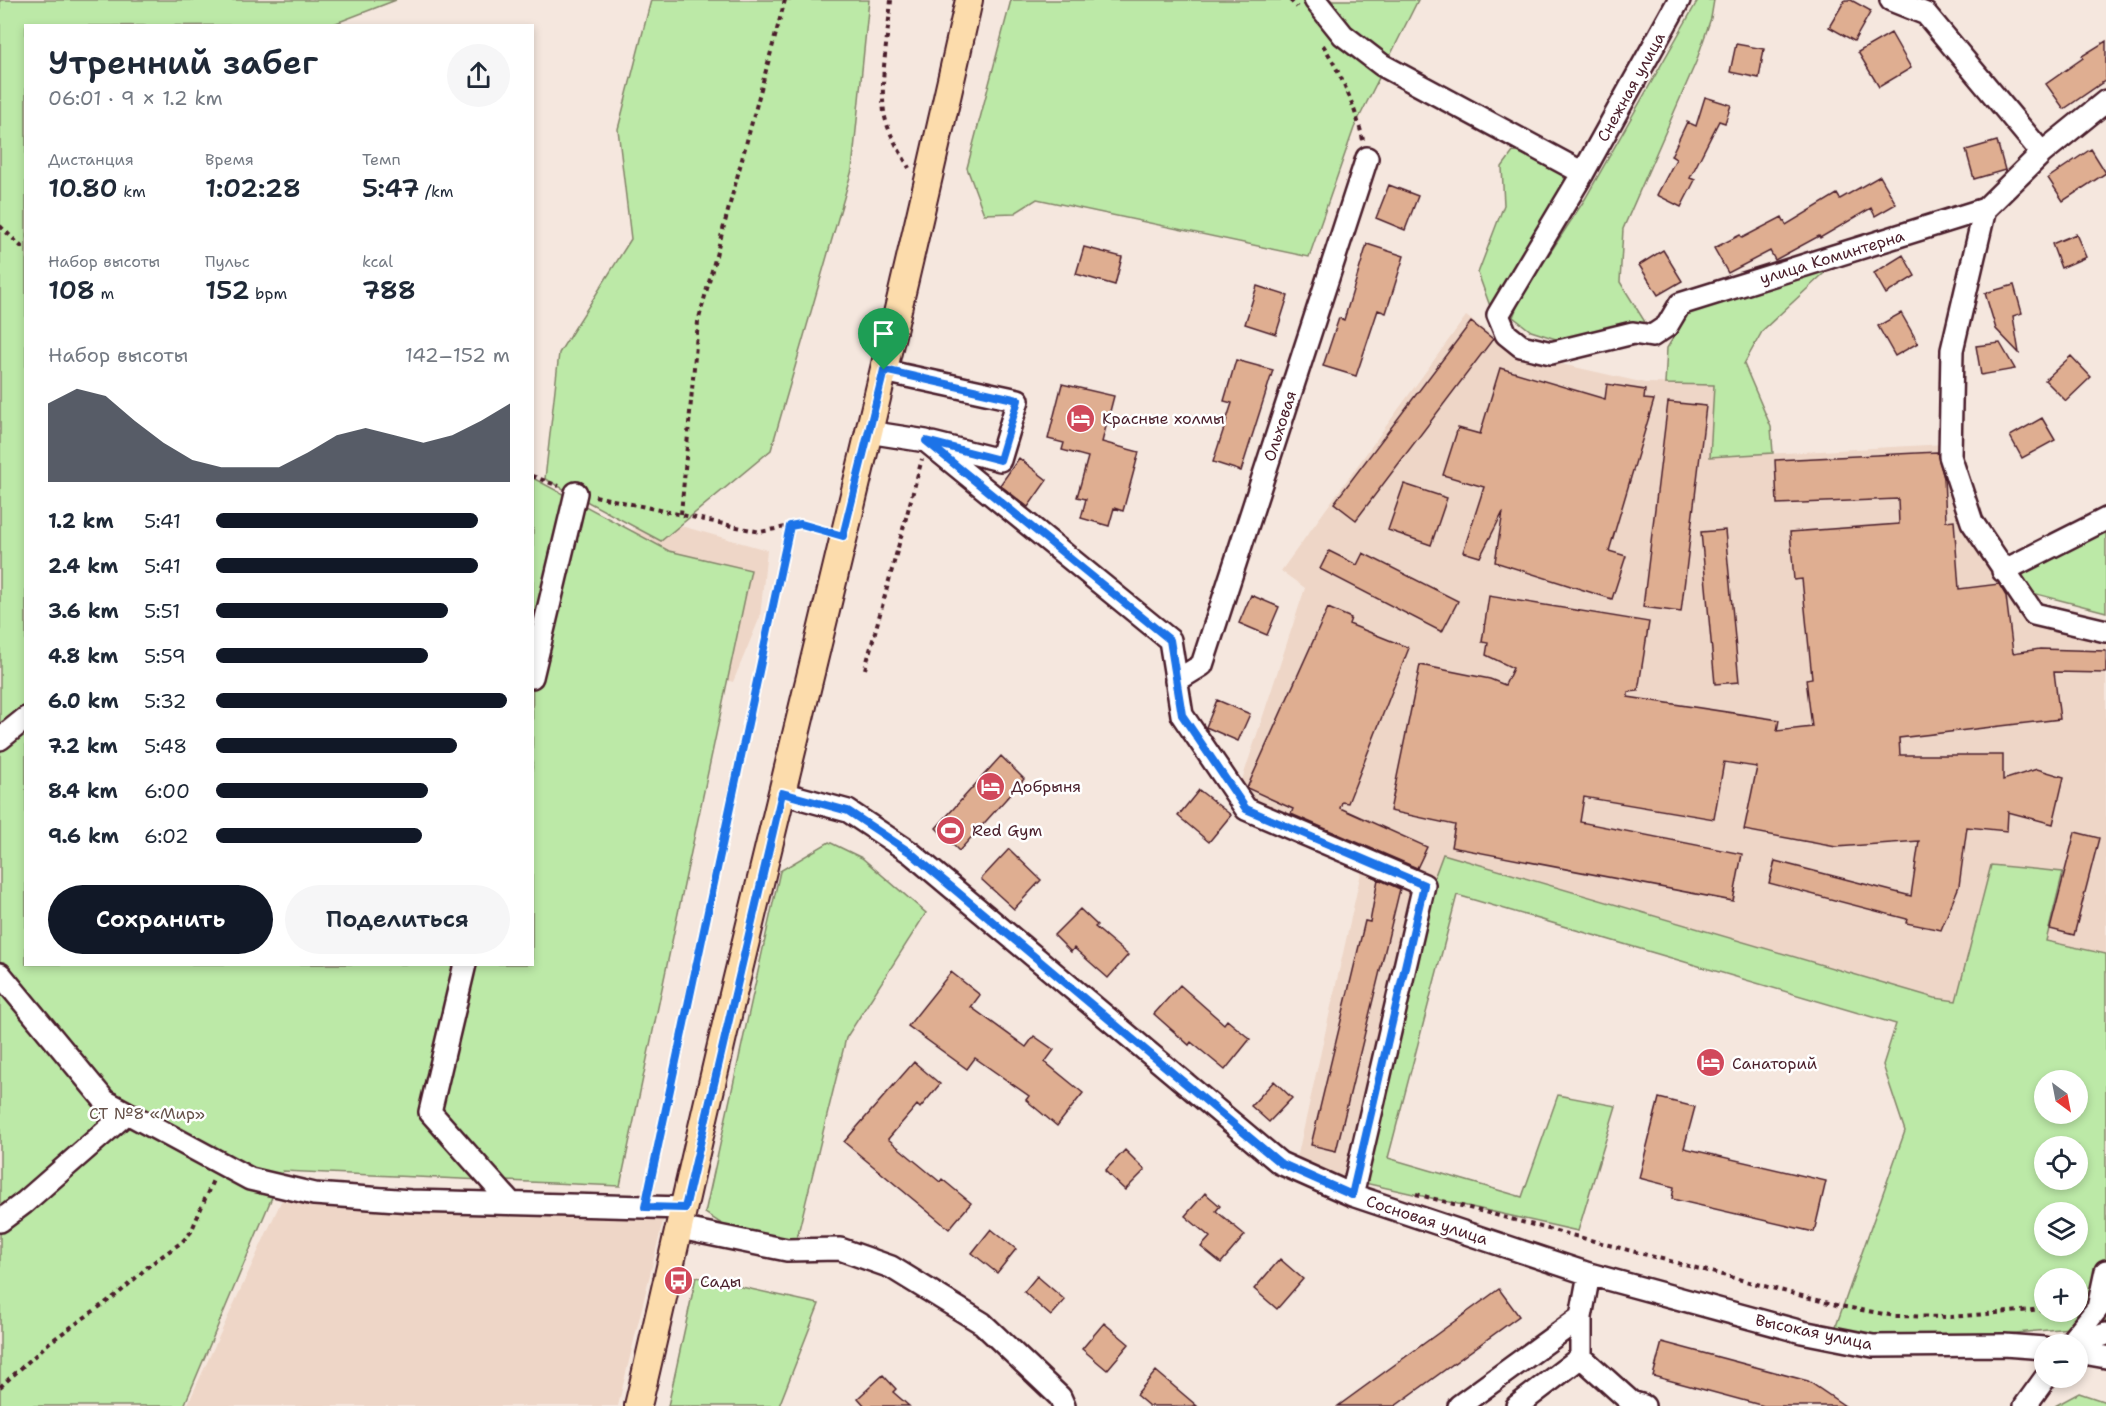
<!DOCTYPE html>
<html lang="ru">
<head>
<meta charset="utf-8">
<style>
	body { margin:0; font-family:"Shantell Sans",sans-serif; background:#f6f6f7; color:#1f2937; height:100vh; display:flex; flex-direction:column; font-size:22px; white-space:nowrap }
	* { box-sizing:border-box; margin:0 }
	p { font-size:20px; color:#747a83 }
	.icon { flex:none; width:33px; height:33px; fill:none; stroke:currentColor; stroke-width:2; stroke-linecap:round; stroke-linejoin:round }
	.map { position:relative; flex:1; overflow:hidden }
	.side { position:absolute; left:24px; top:24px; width:510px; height:942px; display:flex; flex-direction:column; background:#fff; border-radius:0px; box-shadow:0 3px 9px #0003 }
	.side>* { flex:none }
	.needle { width:39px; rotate:148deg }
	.tools { position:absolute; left:2034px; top:1070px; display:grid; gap:12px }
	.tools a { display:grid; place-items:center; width:54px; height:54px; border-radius:50%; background:#fff; box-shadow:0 3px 9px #0003; font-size:30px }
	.pin { position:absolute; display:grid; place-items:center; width:51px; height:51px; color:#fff; margin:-62px -26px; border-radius:50% 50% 50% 0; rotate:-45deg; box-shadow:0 0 6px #0007 }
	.pin .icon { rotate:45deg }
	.round { display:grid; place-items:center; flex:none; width:63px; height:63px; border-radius:32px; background:#f6f6f7 }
	.overview { display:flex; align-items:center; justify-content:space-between; height:102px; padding:0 24px }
	h1 { font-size:33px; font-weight:600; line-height:45px }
	.figures { display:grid; grid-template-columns:repeat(3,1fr); gap:9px; height:102px; padding:6px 24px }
	.figures div { display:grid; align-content:center }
	.figures b { font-size:26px; font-weight:600 }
	.figures small { font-size:16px; font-weight:400 }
	.figures p { font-size:16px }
	.chart { height:168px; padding:12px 24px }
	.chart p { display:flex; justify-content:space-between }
	.chart svg { width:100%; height:108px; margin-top:6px; fill:#111827; opacity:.7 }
	.primary-button { display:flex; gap:12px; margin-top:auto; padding:12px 24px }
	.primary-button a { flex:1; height:69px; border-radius:36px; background:#111827; color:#fff; font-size:24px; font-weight:600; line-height:69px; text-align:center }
	.primary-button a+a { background:#f6f6f7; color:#1f2937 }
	ul { padding:0 24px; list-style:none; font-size:20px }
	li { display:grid; grid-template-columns:96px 72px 1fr; align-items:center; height:45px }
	li i { height:15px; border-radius:8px; background:#111827 }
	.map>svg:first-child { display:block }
	.built { fill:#eed6c7 }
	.green { fill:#bce9a7; stroke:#838469; stroke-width:1.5; fill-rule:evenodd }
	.building { fill:#dfae91; stroke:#4a1f2b; stroke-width:1.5 }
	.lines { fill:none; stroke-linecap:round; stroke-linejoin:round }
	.minor-casing { stroke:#4a1f2b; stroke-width:26 }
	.major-casing { stroke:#4a1f2b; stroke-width:30 }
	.path { stroke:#4a1f2b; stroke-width:4; stroke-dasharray:4.5 4.5; stroke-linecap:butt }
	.minor { stroke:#fff; stroke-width:21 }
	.major { stroke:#fcdcac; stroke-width:26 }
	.route-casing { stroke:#fff; stroke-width:12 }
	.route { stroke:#1a73e8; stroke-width:8 }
	.labels { text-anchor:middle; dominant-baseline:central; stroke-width:5; stroke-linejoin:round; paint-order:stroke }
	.street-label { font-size:16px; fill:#4a1f2b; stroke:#fff }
	.poi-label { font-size:16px; fill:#4a1f2b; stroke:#fff; text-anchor:start }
	.park-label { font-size:16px; fill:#66524a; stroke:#fff }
</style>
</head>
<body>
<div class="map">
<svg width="2106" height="1406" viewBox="0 0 2106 1406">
	<rect width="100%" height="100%" fill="#f5e7de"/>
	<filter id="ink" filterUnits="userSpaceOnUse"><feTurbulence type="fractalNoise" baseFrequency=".0167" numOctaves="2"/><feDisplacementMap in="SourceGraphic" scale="12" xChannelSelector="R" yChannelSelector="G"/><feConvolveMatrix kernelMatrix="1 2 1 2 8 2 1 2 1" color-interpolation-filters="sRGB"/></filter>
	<g filter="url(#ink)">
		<!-- built -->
		<path class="built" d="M1466 316 1517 354 1645 383 1714 384 1710 457 1945 444 2022 610 2106 636V954L2046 941 2062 872 1991 865 1957 1001 1935 998 1443 854 1360 1182 1296 1163 1365 855 1247 799 1241 783 1305 588 1281 571Z
			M674 524 767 550 760 617 733 682 555 627 625 531Z
			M284 1195 664 1217 618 1406H187Z"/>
		<!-- green -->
		<path class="green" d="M0 0H396L331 25 26 26V964H532L533 478 669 551 751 570 620 1186 283 1171 184 1406H0Z
			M651 0H869L852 170 771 450 661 541 545 479 559 353 631 239 618 129Z
			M1011 0H1418L1354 128 1309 257 1037 199 1015 213 984 214 967 168Z
			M1698 0H1714L1711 18 1696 62 1623 229 1620 282 1645 322 1565 342 1531 331 1513 317 1520 299 1585 199Z
			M1513 152C1541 152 1552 160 1568 183L1491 309 1478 273 1504 205 1502 167Z
			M1836 262 1763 330 1744 364 1771 427 1773 453 1710 457 1714 385 1665 384 1667 348 1692 307Z
			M2106 530V612L2025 591 2019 572Z
			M829 842 862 858 926 913 846 1038 795 1246 752 1244 705 1213 780 871Z
			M1443 854 1935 998 1956 1001 1991 865 2063 872 2046 941 2106 954V1325L1911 1342 1861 1339 1835 1329 1905 1131 1883 1065 1896 1024 1457 895 1388 1158 1522 1197 1558 1095 1616 1106 1578 1231 1360 1182 1430 889ZM2044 1080H2078V1113H2044ZM2044 1146H2078V1179H2044ZM2044 1212H2078V1245H2044ZM2044 1278H2078V1311H2044Z
			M696 1277 819 1304 779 1406H668Z
			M2079 1393 2106 1402V1406H2055Z"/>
		<!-- building -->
		<path class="building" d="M1845 0H1851L1871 11 1854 41 1829 27Z
			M1891 33 1911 68 1879 87 1858 52Z
			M2106 41V80L2064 109 2046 84 2083 58 2082 56Z
			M1736 44 1764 49 1759 78 1730 72Z
			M1705 97 1731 105 1725 123 1719 121 1690 178 1695 180 1681 207 1657 195 1676 159 1671 156 1687 122 1696 126Z
			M1997 141 2005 170 1974 179 1966 150Z
			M2091 149 2106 173 2063 201 2048 178Z
			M1880 176 1896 204 1875 216 1871 208 1820 238 1819 236 1775 260 1770 251 1728 273 1714 248 1740 235 1742 238 1782 217 1786 225 1837 194 1840 199Z
			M1389 185 1418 196 1405 230 1376 218Z
			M2076 234 2086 257 2061 268 2052 244Z
			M1367 244 1404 256 1386 313 1378 310 1356 376 1323 366 1339 318 1344 320Z
			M1084 247 1122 257 1115 285 1076 274Z
			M1663 250 1682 281 1658 295 1639 265Z
			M1903 255 1915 276 1886 294 1874 273Z
			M2014 285 2022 313 2013 316 2019 353 1996 329 1985 293Z
			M1257 286 1288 296 1276 334 1245 324Z
			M1901 313 1918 343 1895 356 1878 326Z
			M1471 322 1493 339 1356 520 1334 503Z
			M2000 343 2015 369 1981 375 1976 346Z
			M2071 356 2091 377 2066 401 2045 380Z
			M1236 360 1273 370 1241 471 1213 462 1232 403 1224 401Z
			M1500 368 1605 399 1607 384 1645 390 1644 399 1654 400 1609 551 1626 556 1612 599 1495 562 1503 512 1480 557 1463 552 1484 487 1443 475 1458 428 1480 434Z
			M1062 384 1114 396 1102 442 1139 452 1123 511 1114 508 1109 526 1081 518 1086 499 1077 497 1088 457 1062 450 1064 443 1048 439Z
			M1668 402 1706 406 1681 612 1643 607Z
			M2042 418 2055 440 2022 458 2010 436Z
			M1937 452 1944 478 1946 521 1954 520 1959 589 1999 584 2006 596 2013 653 2040 649 2106 651V673L2054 672 2060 719 1899 738 1900 755H2003V780L2037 769 2064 777 2053 824 2008 812 2007 831 1967 827 1959 886 1941 930 1906 923 1907 919 1769 883 1775 861 1911 896 1919 841 1836 847 1744 830 1757 767 1724 762 1714 819 1584 797 1580 822 1742 854 1733 901 1451 847 1455 825 1390 811 1420 665 1490 679 1505 685 1513 668 1486 655 1488 643 1482 642 1489 596 1649 622 1638 691 1628 692V697L1779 720 1777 731 1812 727 1806 679 1812 678 1802 579 1794 580 1790 532 1899 524 1898 499 1777 504 1775 460Z
			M1019 458 1047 480 1028 507 1000 485Z
			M1404 484 1447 498 1431 545 1388 530Z
			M1725 530 1739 682 1715 684 1701 532Z
			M1329 551 1357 565 1363 553 1458 601 1442 632 1320 569Z
			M1251 595 1279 607 1267 635 1239 623Z
			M1328 608 1351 618 1349 624 1409 648 1348 803 1342 802 1340 808 1427 847 1417 868 1291 814 1293 809 1247 788Z
			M1217 700 1250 714 1238 741 1206 727Z
			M1001 756 1024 779 959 851 936 828Z
			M1199 790 1231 815 1209 842 1178 816Z
			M2075 832 2099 838 2074 935 2050 929Z
			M1009 849 1041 880 1014 909 981 879Z
			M1378 879 1400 889 1336 1151 1311 1145 1365 921 1370 922Z
			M1080 909 1097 925 1095 927 1128 955 1108 978 1074 948 1071 952 1054 935Z
			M951 972 980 995 971 1007 1026 1047 1034 1036 1054 1050 1045 1062 1083 1093 1057 1126 1026 1100 1029 1096 975 1058 967 1069 908 1026Z
			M1180 985 1224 1024 1227 1020 1250 1039 1225 1070 1191 1042 1189 1045 1154 1014Z
			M914 1062 940 1084 920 1108 917 1105 888 1139 940 1182 942 1179 971 1203 949 1229 844 1142Z
			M1274 1081 1292 1098 1269 1122 1251 1106Z
			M1659 1098 1695 1107 1684 1148 1826 1181 1814 1232 1672 1199 1674 1187 1639 1178Z
			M1125 1150 1145 1170 1125 1190 1105 1171Z
			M1205 1193 1220 1206 1216 1211 1245 1235 1221 1263 1201 1247 1210 1237 1185 1216Z
			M991 1229 1016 1249 997 1273 972 1253Z
			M1280 1259 1303 1279 1277 1309 1254 1289Z
			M1037 1276 1065 1300 1051 1316 1024 1292Z
			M1499 1289 1519 1316 1395 1406H1338Z
			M1104 1323 1129 1344 1107 1370 1082 1349Z
			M1662 1342 1808 1381 1845 1406H1764L1653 1376Z
			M1156 1371 1197 1406H1149L1136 1395Z
			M883 1375 896 1389 893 1392 909 1406H865L858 1398Z"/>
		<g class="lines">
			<defs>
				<path id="minor" d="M1315 0 1343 35 1382 65 1583 173 1498 315 1506 334 1521 346 1551 353 1633 333 1652 336 1667 326 1680 304 1985 209
					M1891 0 1926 14 2042 153
					M2106 101 2042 153 1985 209 1952 350 1950 456 1972 522 2034 614 2106 631
					M1583 173 1679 0
					M884 371 1018 400 1000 460 932 443
					M868 432 926 441 1170 640 1182 715 1246 809 1424 885 1352 1195
					M2003 571 2106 519
					M532 677 576 493
					M1176 681 1202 665 1367 158
					M0 739 26 718
					M782 793 848 811 911 853 1280 1163 1352 1195 1589 1274 1802 1332 1873 1346 2004 1345 2044 1348
					M465 964 430 1112 511 1203
					M0 974 105 1101 250 1179 314 1194 411 1201 685 1208
					M0 1221 24 1203 127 1113
					M680 1228 787 1250 840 1249 891 1267 982 1323 1060 1397 1064 1406
					M1589 1274 1581 1317V1357L1631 1402 1644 1406
					M2069 1344 2098 1308 2106 1271
					M2078 1344 2106 1334
					M2078 1352 2106 1357
					M1459 1406 1581 1317
					M1517 1406 1581 1357
					M2025 1406 2046 1377"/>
				<path id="major" d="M638 1406C671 1265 702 1123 736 982 815 655 896 328 969 0"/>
			</defs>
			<!-- minor casing -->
			<use href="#minor" class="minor-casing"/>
			<!-- major casing -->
			<use href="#major" class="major-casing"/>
			<!-- path -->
			<path class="path" d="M891 0C888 34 880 79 884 112 887 132 900 151 909 168
				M1290 0 1297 7
				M1323 45C1341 74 1355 106 1363 140
				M0 226 26 251
				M532 476 559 486
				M595 496 760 532 801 524 825 531
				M681 514 698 322 785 0
				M865 669 922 459
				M649 1188 790 526
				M1416 1194 1840 1306 1895 1316 1951 1317 2044 1309
				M0 1387 50 1342 119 1293 151 1264 182 1242 191 1232 213 1180"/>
			<!-- minor -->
			<use href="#minor" class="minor"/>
			<!-- major -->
			<use href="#major" class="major"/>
		</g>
	</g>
	<g class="lines" filter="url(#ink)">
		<defs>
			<path id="route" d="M884 370 1018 400 1000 460 926 441 1170 640 1182 715 1246 809 1424 885 1352 1195 1280 1163 911 853 848 811 782 793 685 1208 645 1207 790 526 801 524 843 536Z"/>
		</defs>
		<!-- route casing -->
		<use href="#route" class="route-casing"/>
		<!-- route -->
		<use href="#route" class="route"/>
	</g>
	<!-- icons -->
	<defs>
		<symbol id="hotel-disc" viewBox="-11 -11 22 22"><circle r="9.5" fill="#d1495b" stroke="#fff"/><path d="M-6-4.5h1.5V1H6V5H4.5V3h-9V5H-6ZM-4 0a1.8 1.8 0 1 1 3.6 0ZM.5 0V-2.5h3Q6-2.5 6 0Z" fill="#fff"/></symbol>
		<symbol id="stadium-disc" viewBox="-11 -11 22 22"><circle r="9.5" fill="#d1495b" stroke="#fff"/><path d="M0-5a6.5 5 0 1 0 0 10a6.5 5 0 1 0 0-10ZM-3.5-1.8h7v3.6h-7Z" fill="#fff"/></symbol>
		<symbol id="bus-disc" viewBox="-11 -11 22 22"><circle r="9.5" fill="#d1495b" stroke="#fff"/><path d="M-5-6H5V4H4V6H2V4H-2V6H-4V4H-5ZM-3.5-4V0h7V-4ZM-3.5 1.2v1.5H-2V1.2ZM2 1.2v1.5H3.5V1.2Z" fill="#fff"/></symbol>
	</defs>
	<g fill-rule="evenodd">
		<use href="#hotel-disc" x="1064" y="402" width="33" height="33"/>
		<use href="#hotel-disc" x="974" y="770" width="33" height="33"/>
		<use href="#stadium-disc" x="934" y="814" width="33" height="33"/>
		<use href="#hotel-disc" x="1694" y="1046" width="33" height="33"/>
		<use href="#bus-disc" x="662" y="1264" width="33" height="33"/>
	</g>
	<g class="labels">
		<!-- street labels -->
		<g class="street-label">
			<text transform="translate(1631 87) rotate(-61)">Снежная улица</text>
			<text transform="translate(1832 257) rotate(-17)">улица Коминтерна</text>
			<text transform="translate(1280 426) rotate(-72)">Ольховая</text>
			<text transform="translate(1427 1220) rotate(18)">Сосновая улица</text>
			<text transform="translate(1814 1332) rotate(12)">Высокая улица</text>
		</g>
		<!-- poi labels -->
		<g class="poi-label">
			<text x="1102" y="418">Красные холмы</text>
			<text x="1011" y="786">Добрыня</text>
			<text x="972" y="830">Red Gym</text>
			<text x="1732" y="1063">Санаторий</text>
			<text x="700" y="1281">Сады</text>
		</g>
		<!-- park labels -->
		<g class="park-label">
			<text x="147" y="1113">СТ №8 «Мир»</text>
		</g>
	</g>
</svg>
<div class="tools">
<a><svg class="needle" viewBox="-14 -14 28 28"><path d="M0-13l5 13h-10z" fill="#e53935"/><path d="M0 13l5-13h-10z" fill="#747a83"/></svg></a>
<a><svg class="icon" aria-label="locate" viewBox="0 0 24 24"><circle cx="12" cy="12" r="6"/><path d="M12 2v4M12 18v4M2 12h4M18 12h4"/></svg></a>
<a><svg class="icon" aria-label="layers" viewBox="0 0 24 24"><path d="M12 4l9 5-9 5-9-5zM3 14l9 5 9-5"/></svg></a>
<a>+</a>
<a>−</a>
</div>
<div class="pin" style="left:884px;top:370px;background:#1e9e55"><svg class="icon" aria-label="arrive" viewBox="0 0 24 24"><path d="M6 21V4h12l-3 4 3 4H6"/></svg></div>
<section class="side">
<div class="overview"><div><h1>Утренний забег</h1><p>06:01 · 9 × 1.2 km</p></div><a class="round"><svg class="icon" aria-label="share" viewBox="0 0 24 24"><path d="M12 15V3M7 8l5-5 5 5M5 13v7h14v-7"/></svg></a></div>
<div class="figures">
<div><p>Дистанция</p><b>10.80<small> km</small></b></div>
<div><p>Время</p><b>1:02:28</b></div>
<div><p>Темп</p><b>5:47<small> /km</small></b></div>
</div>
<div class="figures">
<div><p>Набор высоты</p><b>108<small> m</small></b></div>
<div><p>Пульс</p><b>152<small> bpm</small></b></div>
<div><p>kcal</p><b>788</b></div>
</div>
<div class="chart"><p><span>Набор высоты</span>142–152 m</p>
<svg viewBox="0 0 160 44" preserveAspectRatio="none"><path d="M0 44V12L10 6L20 9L30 19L40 28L50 35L60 38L70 38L80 38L90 32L100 25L110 22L120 25L130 28L140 25L150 19L160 12V44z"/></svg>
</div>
<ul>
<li><b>1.2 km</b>5:41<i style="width:89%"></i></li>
<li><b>2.4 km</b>5:41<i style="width:89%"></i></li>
<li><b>3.6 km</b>5:51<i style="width:79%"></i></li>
<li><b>4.8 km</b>5:59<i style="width:72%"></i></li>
<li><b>6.0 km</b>5:32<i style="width:99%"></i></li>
<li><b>7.2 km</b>5:48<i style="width:82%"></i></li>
<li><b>8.4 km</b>6:00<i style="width:72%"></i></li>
<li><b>9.6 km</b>6:02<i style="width:70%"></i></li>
</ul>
<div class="primary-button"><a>Сохранить</a><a>Поделиться</a></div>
</section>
</div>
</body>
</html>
